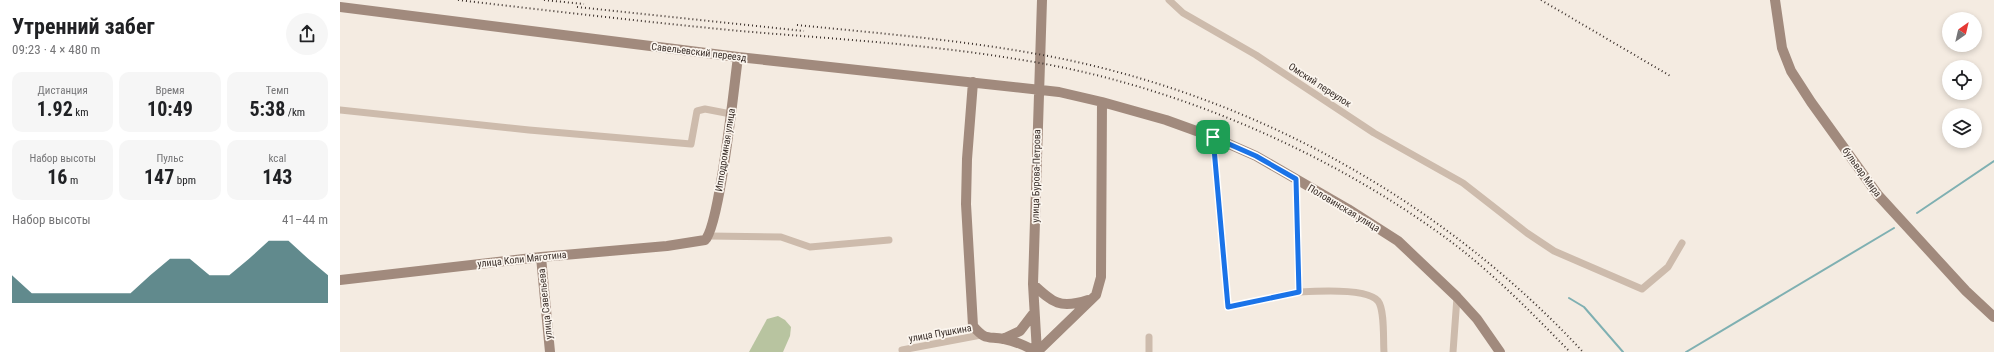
<!DOCTYPE html>
<html lang="ru">
<head>
<meta charset="utf-8">
<style>
	body { margin:0; font-family:"Roboto Condensed",sans-serif; background:#f6f6f6; color:#202124; height:100vh; display:flex; flex-direction:column; font-size:15px; white-space:nowrap }
	* { box-sizing:border-box; margin:0 }
	p { font-size:13px; color:#757577 }
	.icon { flex:none; width:22px; height:22px; fill:none; stroke:currentColor; stroke-width:2; stroke-linecap:round; stroke-linejoin:round }
	.map { position:relative; flex:1; overflow:hidden }
	.details { display:flex; flex-direction:column; background:#fff; width:340px }
	.details>* { flex:none }
	.needle { width:26px; rotate:34deg }
	.tools { position:absolute; left:1602px; top:12px; display:grid; gap:8px }
	.tools a { display:grid; place-items:center; width:40px; height:40px; border-radius:50%; background:#fff; box-shadow:0 2px 6px #0003; font-size:20px }
	.pin { position:absolute; display:grid; place-items:center; width:34px; height:34px; color:#fff; margin:-17px; border-radius:8px; box-shadow:0 2px 6px #0006 }
	.round { display:grid; place-items:center; flex:none; width:42px; height:42px; border-radius:21px; background:#f6f6f6 }
	.headline { display:flex; align-items:center; justify-content:space-between; height:68px; padding:0 12px }
	h1 { font-size:22px; font-weight:700; line-height:30px }
	.metrics { display:grid; grid-template-columns:repeat(3,1fr); gap:6px; height:68px; padding:4px 12px }
	.metrics div { display:grid; align-content:center; border-radius:10px; background:#f6f6f6; text-align:center }
	.metrics b { font-size:20px; font-weight:700 }
	.metrics small { font-size:11px; font-weight:400 }
	.metrics p { font-size:11px }
	.chart { height:112px; padding:8px 12px }
	.chart p { display:flex; justify-content:space-between }
	.chart svg { width:100%; height:72px; margin-top:4px; fill:#1f5a5e; opacity:.7 }
	main { display:flex; flex:1; min-height:0 }
	.map>svg:first-child { display:block }
	.green { fill:#b8c4a0 }
	.lines { fill:none; stroke-linecap:round; stroke-linejoin:round }
	.stream { stroke:#7fb0b2; stroke-width:2 }
	.street { stroke:#cdbbac; stroke-width:7 }
	.secondary { stroke:#a18a7d; stroke-width:10 }
	.rail { stroke:#3b302b; stroke-width:2; stroke-dasharray:1 3; stroke-linecap:butt }
	.route-casing { stroke:#fff; stroke-width:8 }
	.route { stroke:#1a73e8; stroke-width:5 }
	.labels { text-anchor:middle; dominant-baseline:central; stroke-width:3.5; stroke-linejoin:round; paint-order:stroke }
	.street-label { font-size:10px; fill:#3b302b; stroke:#fbf5ee }
</style>
</head>
<body>
<main>
<section class="details">
<div class="headline"><div><h1>Утренний забег</h1><p>09:23 · 4 × 480 m</p></div><a class="round"><svg class="icon" aria-label="share" viewBox="0 0 24 24"><path d="M12 15V3M7 8l5-5 5 5M5 13v7h14v-7"/></svg></a></div>
<div class="metrics">
<div><p>Дистанция</p><b>1.92<small> km</small></b></div>
<div><p>Время</p><b>10:49</b></div>
<div><p>Темп</p><b>5:38<small> /km</small></b></div>
</div>
<div class="metrics">
<div><p>Набор высоты</p><b>16<small> m</small></b></div>
<div><p>Пульс</p><b>147<small> bpm</small></b></div>
<div><p>kcal</p><b>143</b></div>
</div>
<div class="chart"><p><span>Набор высоты</span>41–44 m</p>
<svg viewBox="0 0 160 44" preserveAspectRatio="none"><path d="M0 44V27L10 38L20 38L30 38L40 38L50 38L60 38L70 27L80 17L90 17L100 27L110 27L120 17L130 6L140 6L150 17L160 27V44z"/></svg>
</div>
</section>
<div class="map">
<svg width="1654" height="352" viewBox="0 0 1654 352">
	<rect width="100%" height="100%" fill="#f4ebe1"/>
	<!-- green -->
	<path class="green" d="M438 316 445 320 451 327 450 336 443 352H409L427 319Z"/>
	<g class="lines">
		<!-- stream -->
		<path class="stream" d="M1577 213 1654 161
			M1229 298 1244 307 1283 352
			M1346 352 1554 228"/>
		<!-- street -->
		<path class="street" d="M829 0 843 13 916 55 1034 133 1123 183 1187 233 1214 251 1302 289 1328 267 1342 243
			M0 110 189 130 351 144 357 111 365 109 391 114
			M873 137 888 307C912 303 936 295 960 292 976 291 1028 288 1038 301 1045 310 1043 340 1044 352
			M956 179 959 292
			M369 236 441 237 470 247 549 240
			M809 337V352
			M562 350 641 335
			M1113 352 1117 297"/>
		<!-- secondary -->
		<path class="secondary" d="M1435 0 1442 48 1451 71 1471 102 1538 195 1626 291 1654 317
			M0 7 398 57 719 92 762 102 826 120 873 137 916 156 1008 209 1058 241 1117 297 1137 319 1160 352
			M633 82 627 159 626 204 633 326C646 341 647 336 664 339 676 341 686 346 697 352
			M201 257 210 352
			M0 280 201 257 327 246 365 240C380 225 394 86 398 57
			M693 284C713 303 720 309 748 300
			M663 339 680 331 693 314
			M697 352 693 284 702 0
			M697 352 756 295 761 277 762 102"/>
		<!-- rail -->
		<path class="rail" d="M118 0C212 11 306 22 400 31 494 39 588 44 682 60 829 83 986 150 1106 238 1151 271 1191 312 1230 352
			M204 0 244 4
			M1201 0 1332 77
			M237 7 464 31
			M457 25C546 34 635 41 723 59 921 100 1106 204 1243 352"/>
	</g>
	<g class="lines">
		<defs>
			<path id="route" d="M873 137 916 156 956 179 959 292 888 307Z"/>
		</defs>
		<!-- route casing -->
		<use href="#route" class="route-casing"/>
		<!-- route -->
		<use href="#route" class="route"/>
	</g>
	<g class="labels">
		<!-- street labels -->
		<g class="street-label">
			<text transform="translate(359 52) rotate(7)">Савельевский переезд</text>
			<text transform="translate(980 85) rotate(33)">Омский переулок</text>
			<text transform="translate(385 150) rotate(-81)">Ипподромная улица</text>
			<text transform="translate(1522 172) rotate(54)">бульвар Мира</text>
			<text transform="translate(696 176) rotate(-89)">улица Бурова-Петрова</text>
			<text transform="translate(1004 208) rotate(31)">Половинская улица</text>
			<text transform="translate(182 259) rotate(-6)">улица Коли Мяготина</text>
			<text transform="translate(205 304) rotate(-96)">улица Савельева</text>
			<text transform="translate(600 333) rotate(-10)">улица Пушкина</text>
		</g>
	</g>
</svg>
<div class="tools">
<a><svg class="needle" viewBox="-14 -14 28 28"><path d="M0-13l5 13h-10z" fill="#e53935"/><path d="M0 13l5-13h-10z" fill="#757577"/></svg></a>
<a><svg class="icon" aria-label="locate" viewBox="0 0 24 24"><circle cx="12" cy="12" r="6"/><path d="M12 2v4M12 18v4M2 12h4M18 12h4"/></svg></a>
<a><svg class="icon" aria-label="layers" viewBox="0 0 24 24"><path d="M12 4l9 5-9 5-9-5zM3 14l9 5 9-5"/></svg></a>
</div>
<div class="pin" style="left:873px;top:137px;background:#1e9e55"><svg class="icon" aria-label="arrive" viewBox="0 0 24 24"><path d="M6 21V4h12l-3 4 3 4H6"/></svg></div>
</div>
</main>
</body>
</html>
